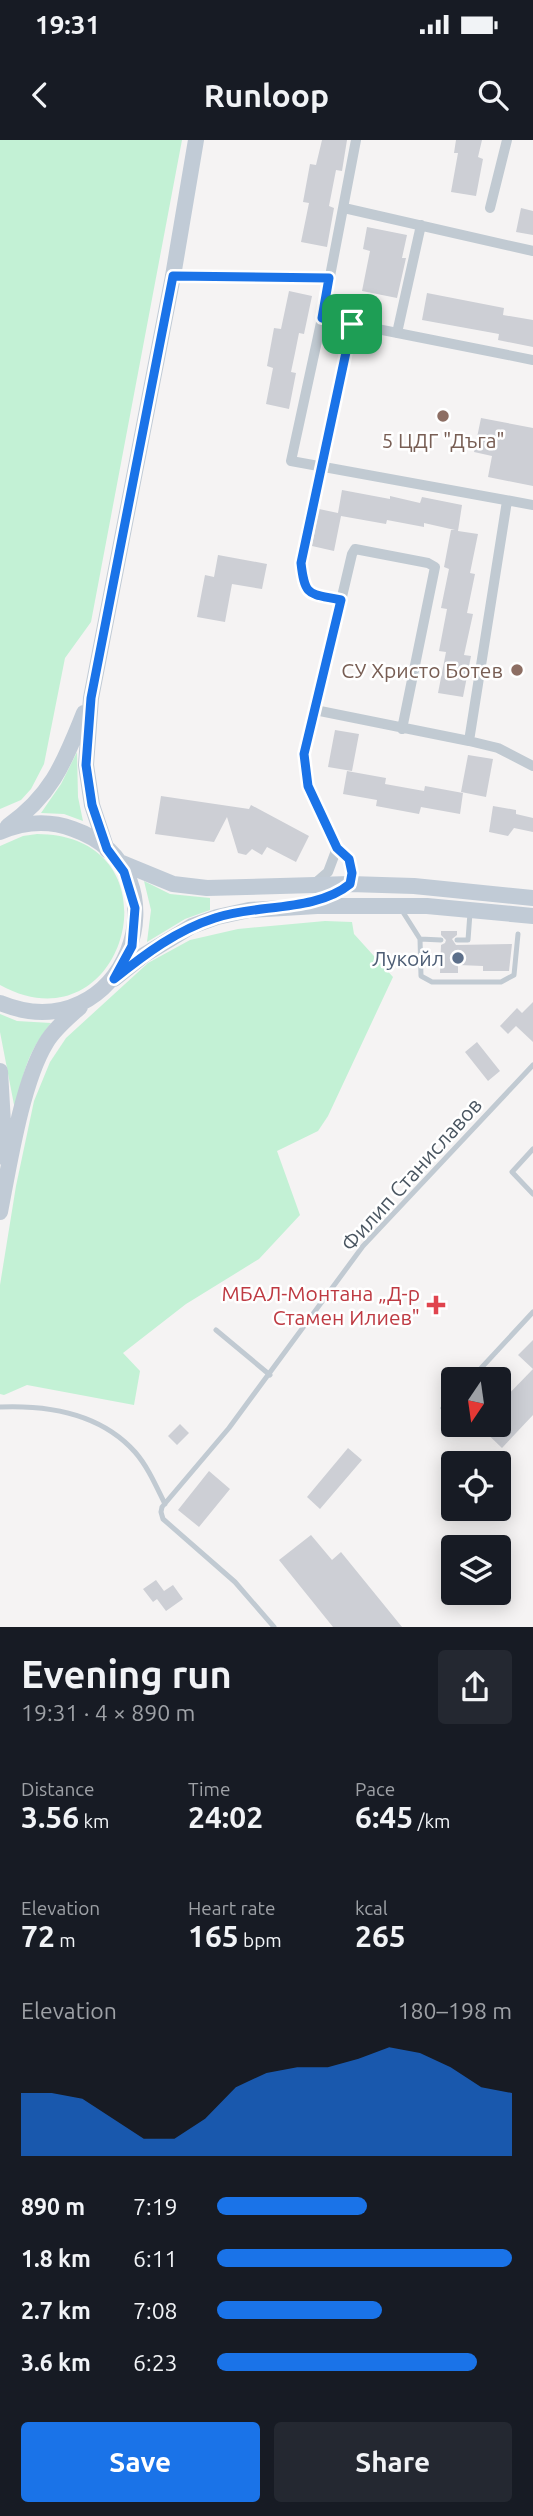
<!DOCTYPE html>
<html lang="en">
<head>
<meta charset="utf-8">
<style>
	body { margin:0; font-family:Ubuntu,sans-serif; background:#242831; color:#f1f3f6; height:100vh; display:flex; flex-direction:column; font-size:26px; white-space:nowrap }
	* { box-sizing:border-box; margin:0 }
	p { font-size:23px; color:#9ea1a6 }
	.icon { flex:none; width:38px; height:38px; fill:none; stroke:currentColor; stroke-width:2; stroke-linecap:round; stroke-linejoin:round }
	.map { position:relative; height:1487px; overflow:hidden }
	.details { display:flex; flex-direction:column; background:#171b24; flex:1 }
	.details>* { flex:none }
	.needle { width:46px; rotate:193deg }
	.tools { position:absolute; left:441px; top:1227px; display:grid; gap:14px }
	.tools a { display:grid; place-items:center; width:70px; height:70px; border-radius:7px; background:#171b24; box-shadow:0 4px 18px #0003; font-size:35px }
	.pin { position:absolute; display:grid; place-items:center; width:60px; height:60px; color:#fff; margin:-30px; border-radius:14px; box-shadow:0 4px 10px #0006 }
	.round { display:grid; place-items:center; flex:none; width:74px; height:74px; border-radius:7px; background:#242831 }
	.overview { display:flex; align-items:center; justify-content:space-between; height:119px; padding:0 21px }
	h1 { font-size:38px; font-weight:600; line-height:52px }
	.stats { display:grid; grid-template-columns:repeat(3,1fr); gap:10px; height:119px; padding:7px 21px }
	.stats div { display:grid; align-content:center }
	.stats b { font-size:30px; font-weight:600 }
	.stats small { font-size:19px; font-weight:400 }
	.stats p { font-size:19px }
	.chart { height:196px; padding:14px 21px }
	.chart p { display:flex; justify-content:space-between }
	.chart svg { width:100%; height:126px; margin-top:7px; fill:#1a73e8; opacity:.7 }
	.button { display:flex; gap:14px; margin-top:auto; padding:14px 21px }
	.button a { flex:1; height:80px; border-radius:7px; background:#1a73e8; color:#fff; font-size:28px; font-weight:600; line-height:80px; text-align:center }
	.button a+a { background:#242831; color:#f1f3f6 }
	ul { padding:0 21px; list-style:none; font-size:23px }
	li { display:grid; grid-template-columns:112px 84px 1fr; align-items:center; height:52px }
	li i { height:18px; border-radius:9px; background:#1a73e8 }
	.status { display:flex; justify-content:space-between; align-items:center; height:49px; padding:0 35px; background:#171b24; direction:ltr }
	.status svg { height:19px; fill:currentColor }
	header { display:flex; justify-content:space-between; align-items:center; height:91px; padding:0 21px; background:#171b24; font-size:32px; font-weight:600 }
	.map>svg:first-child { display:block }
	.green { fill:#c3f1d5 }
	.building { fill:#cdcfd5 }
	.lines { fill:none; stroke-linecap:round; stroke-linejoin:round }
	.lane { stroke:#c1cad2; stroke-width:5 }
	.street { stroke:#c1cad2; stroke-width:10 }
	.secondary { stroke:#c1cbd6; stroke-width:16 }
	.route-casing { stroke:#fff; stroke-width:14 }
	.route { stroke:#1a73e8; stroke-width:9 }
	.education-dot { fill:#8d6e63; stroke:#fff; stroke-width:2.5 }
	.service-dot { fill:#5c6f8a; stroke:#fff; stroke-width:2.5 }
	.health-dot { fill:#e0444e; stroke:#fff; stroke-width:2.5 }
	.labels { text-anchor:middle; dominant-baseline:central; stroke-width:5; stroke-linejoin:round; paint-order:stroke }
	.education-label { font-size:21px; fill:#785e54; stroke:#fff }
	.service-label { font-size:21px; fill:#4e5e75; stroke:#fff; text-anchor:end }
	.street-label { font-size:21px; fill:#4a5661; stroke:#fff }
	.health-label { font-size:21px; fill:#be3a42; stroke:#fff; text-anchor:end }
</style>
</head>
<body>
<div class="status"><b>19:31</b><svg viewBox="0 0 49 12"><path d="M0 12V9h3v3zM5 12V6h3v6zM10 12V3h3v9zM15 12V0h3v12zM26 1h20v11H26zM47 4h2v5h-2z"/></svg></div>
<header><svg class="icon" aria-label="back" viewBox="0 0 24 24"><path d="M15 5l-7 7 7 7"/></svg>Runloop<svg class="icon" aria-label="search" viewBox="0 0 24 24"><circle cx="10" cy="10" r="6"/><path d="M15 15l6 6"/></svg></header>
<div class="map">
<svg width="533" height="1487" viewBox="0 0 533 1487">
	<rect width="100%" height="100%" fill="#f5f3f3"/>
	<!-- green -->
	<path class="green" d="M0 0H182L91 482 65 518 44 624 31 649 21 660 0 669Z
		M77 612 78 657 83 681 64 674 41 673 61 644Z
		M37 694C185 695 126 914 0 845V706L23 696Z
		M144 741 170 754 210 758V770L185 779 147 802 151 770Z
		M325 781 352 782 354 794 393 837 328 976 318 991 277 1011 300 1075 259 1119 186 1164 123 1213 140 1231 134 1265 27 1245 4 1255 0 1254V1145L16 1046 34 961 50 922 66 898 148 823 190 800 238 789Z
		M0 874 17 881 51 883C26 915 24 931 15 970L0 892Z"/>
	<!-- building -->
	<path class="building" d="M322 0H347L342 31 336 30 329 66 334 68 327 107 301 102 309 63 303 62 310 24 316 25Z
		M456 0H482L478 17 483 19 476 56 451 52 458 13H454Z
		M521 68 533 71V95L516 92Z
		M367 87 407 95 402 118H406L397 158 362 151 370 111 363 109Z
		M289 151 312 156 304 194 299 193 295 213 291 232 296 233 289 269 266 264 273 228 267 226 274 188 281 189Z
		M427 153 504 168 503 175 533 180V207L498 200 499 194 422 180Z
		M481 278 533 288V346L488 337 492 316 474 312Z
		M342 350 390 359V356L420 363 422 357 462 365 458 391 478 394 470 433 475 434 467 473 473 474 464 515 471 516 463 557 438 553 446 512 439 511 447 469 441 468 449 429 444 427 451 390H455L424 383V387L387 380 386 384 341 376 334 411 312 406 319 369 338 373Z
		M218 415 267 424 262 449 232 444 225 482 197 477 205 435 214 437Z
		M335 590 359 594 352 631 328 627Z
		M468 615 493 619 486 657 461 652Z
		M347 631 386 638 385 644 424 651 425 646 463 653 460 674 421 667 419 674 376 666 377 660 343 654Z
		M161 656 249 669 251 665 309 696 296 722 267 707 262 715 252 709 246 715 238 713 227 677 214 702 155 694Z
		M493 666 516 670V674L533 678V692L514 688 508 696 489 692Z
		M441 791H457V795L452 799 456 805 512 804 509 831H483V826L458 825V833H440L441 805 445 803 446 800 441 795Z
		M533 862V902L516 886 508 894 500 886 517 868 522 873Z
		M477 902 500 931 488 941 465 912Z
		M533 1200V1275L502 1308 477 1284H499V1264L533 1229 518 1215Z
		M180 1284 189 1293 177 1305 168 1296Z
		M348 1308 362 1320 320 1369 307 1357Z
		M209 1331 230 1349 199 1387 178 1370Z
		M311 1395 332 1420 341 1412 402 1487H333L279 1420Z
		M156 1440 164 1451 173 1445 183 1459 166 1471 157 1459 153 1462 143 1449Z"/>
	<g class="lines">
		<!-- lane -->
		<path class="lane" d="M321 327 352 184
			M401 769 420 799 421 836 432 842H501L514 835 518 794
			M420 799 441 800
			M457 800H468L470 773
			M533 1009 512 1032 533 1054
			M216 1190 270 1235
			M471 1239 533 1172
			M0 1267C49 1265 101 1274 135 1312 148 1327 156 1346 165 1364
			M443 1268 453 1258
			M274 1487 235 1442 163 1379 161 1372 162 1367 229 1288 363 1106 533 925"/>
		<!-- street -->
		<path class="street" d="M356 0 322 178 291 321 533 365
			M344 68 533 111
			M490 68 507 0
			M173 136 329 138
			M322 178 533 220
			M397 193 421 85
			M321 327C316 350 290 436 309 452 316 458 332 458 341 460
			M507 361 469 601 498 608 533 626
			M315 570 469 601
			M350 744 351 723 337 708 308 646 305 614 352 414 355 409 428 423 435 427 402 589
			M313 745 328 732 337 708"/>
		<!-- secondary -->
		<path class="secondary" d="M8 686C53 654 64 622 84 573
			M0 692C23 682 49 680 73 689 193 731 124 914 0 863
			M107 710 92 665 86 625 91 558 173 136 196 0
			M117 721 173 744 207 748 350 744 414 746 533 758
			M114 839 144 815 192 786 217 777 249 770 317 766H427L533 776
			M0 931 5 1018
			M0 1072C9 1026 22 942 46 903 54 889 68 878 80 867"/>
	</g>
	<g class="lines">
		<defs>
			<path id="route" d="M173 136 329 138 322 178 352 184 301 423C305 458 309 453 341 460L304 614 308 646 337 708 349 719 352 733 350 744C316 772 256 764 215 778 177 790 145 814 114 839L132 806 135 768 124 732 107 709 92 665 86 625 91 558Z"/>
		</defs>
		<!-- route casing -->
		<use href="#route" class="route-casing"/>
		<!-- route -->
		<use href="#route" class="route"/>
	</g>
	<!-- markers -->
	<g class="education-dot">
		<circle cx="443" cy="276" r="7"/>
		<circle cx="517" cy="530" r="7"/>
	</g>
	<circle class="service-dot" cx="458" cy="818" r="7"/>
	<path class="health-dot" d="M432.5 1154.5h7v7h7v7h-7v7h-7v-7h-7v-7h7z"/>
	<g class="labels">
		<!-- education labels -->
		<g class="education-label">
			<text x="443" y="300">5 ЦДГ "Дъга"</text>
			<text x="503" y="530" text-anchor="end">СУ Христо Ботев</text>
		</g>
		<!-- service labels -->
		<g class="service-label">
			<text x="444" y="818">Лукойл</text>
		</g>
		<!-- street labels -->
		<g class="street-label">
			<text transform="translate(411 1034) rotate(-48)">Филип Станиславов</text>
		</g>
		<!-- health labels -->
		<g class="health-label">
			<text x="420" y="1153">МБАЛ-Монтана „Д-р<tspan x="420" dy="24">Стамен Илиев"</tspan></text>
		</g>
	</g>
</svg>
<div class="tools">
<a><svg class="needle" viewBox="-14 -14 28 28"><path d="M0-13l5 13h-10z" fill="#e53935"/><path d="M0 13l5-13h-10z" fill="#9ea1a6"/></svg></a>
<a><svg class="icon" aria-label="locate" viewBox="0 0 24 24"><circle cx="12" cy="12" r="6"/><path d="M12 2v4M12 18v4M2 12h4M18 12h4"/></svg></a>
<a><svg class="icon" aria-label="layers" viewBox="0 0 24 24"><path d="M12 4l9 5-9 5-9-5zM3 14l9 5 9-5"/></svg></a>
</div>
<div class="pin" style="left:352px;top:184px;background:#1e9e55"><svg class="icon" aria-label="arrive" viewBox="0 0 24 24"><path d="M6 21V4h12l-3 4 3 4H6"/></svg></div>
</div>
<section class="details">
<div class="overview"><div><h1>Evening run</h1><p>19:31 · 4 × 890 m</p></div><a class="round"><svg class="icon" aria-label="share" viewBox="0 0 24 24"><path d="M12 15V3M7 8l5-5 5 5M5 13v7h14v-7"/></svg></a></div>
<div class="stats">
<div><p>Distance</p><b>3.56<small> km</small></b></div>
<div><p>Time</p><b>24:02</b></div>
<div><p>Pace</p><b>6:45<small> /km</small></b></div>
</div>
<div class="stats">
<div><p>Elevation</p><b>72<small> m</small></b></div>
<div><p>Heart rate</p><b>165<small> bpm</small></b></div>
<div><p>kcal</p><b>265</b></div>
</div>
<div class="chart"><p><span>Elevation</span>180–198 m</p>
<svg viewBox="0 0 160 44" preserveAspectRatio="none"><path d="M0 44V22L10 22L20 24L30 31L40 38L50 38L60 31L70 20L80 15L90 13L100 13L110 10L120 6L130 8L140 13L150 20L160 22V44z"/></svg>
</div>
<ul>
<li><b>890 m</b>7:19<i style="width:51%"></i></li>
<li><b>1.8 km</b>6:11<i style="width:100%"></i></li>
<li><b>2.7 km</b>7:08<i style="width:56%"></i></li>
<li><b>3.6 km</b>6:23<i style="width:88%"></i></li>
</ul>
<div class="button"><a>Save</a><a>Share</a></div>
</section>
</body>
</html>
